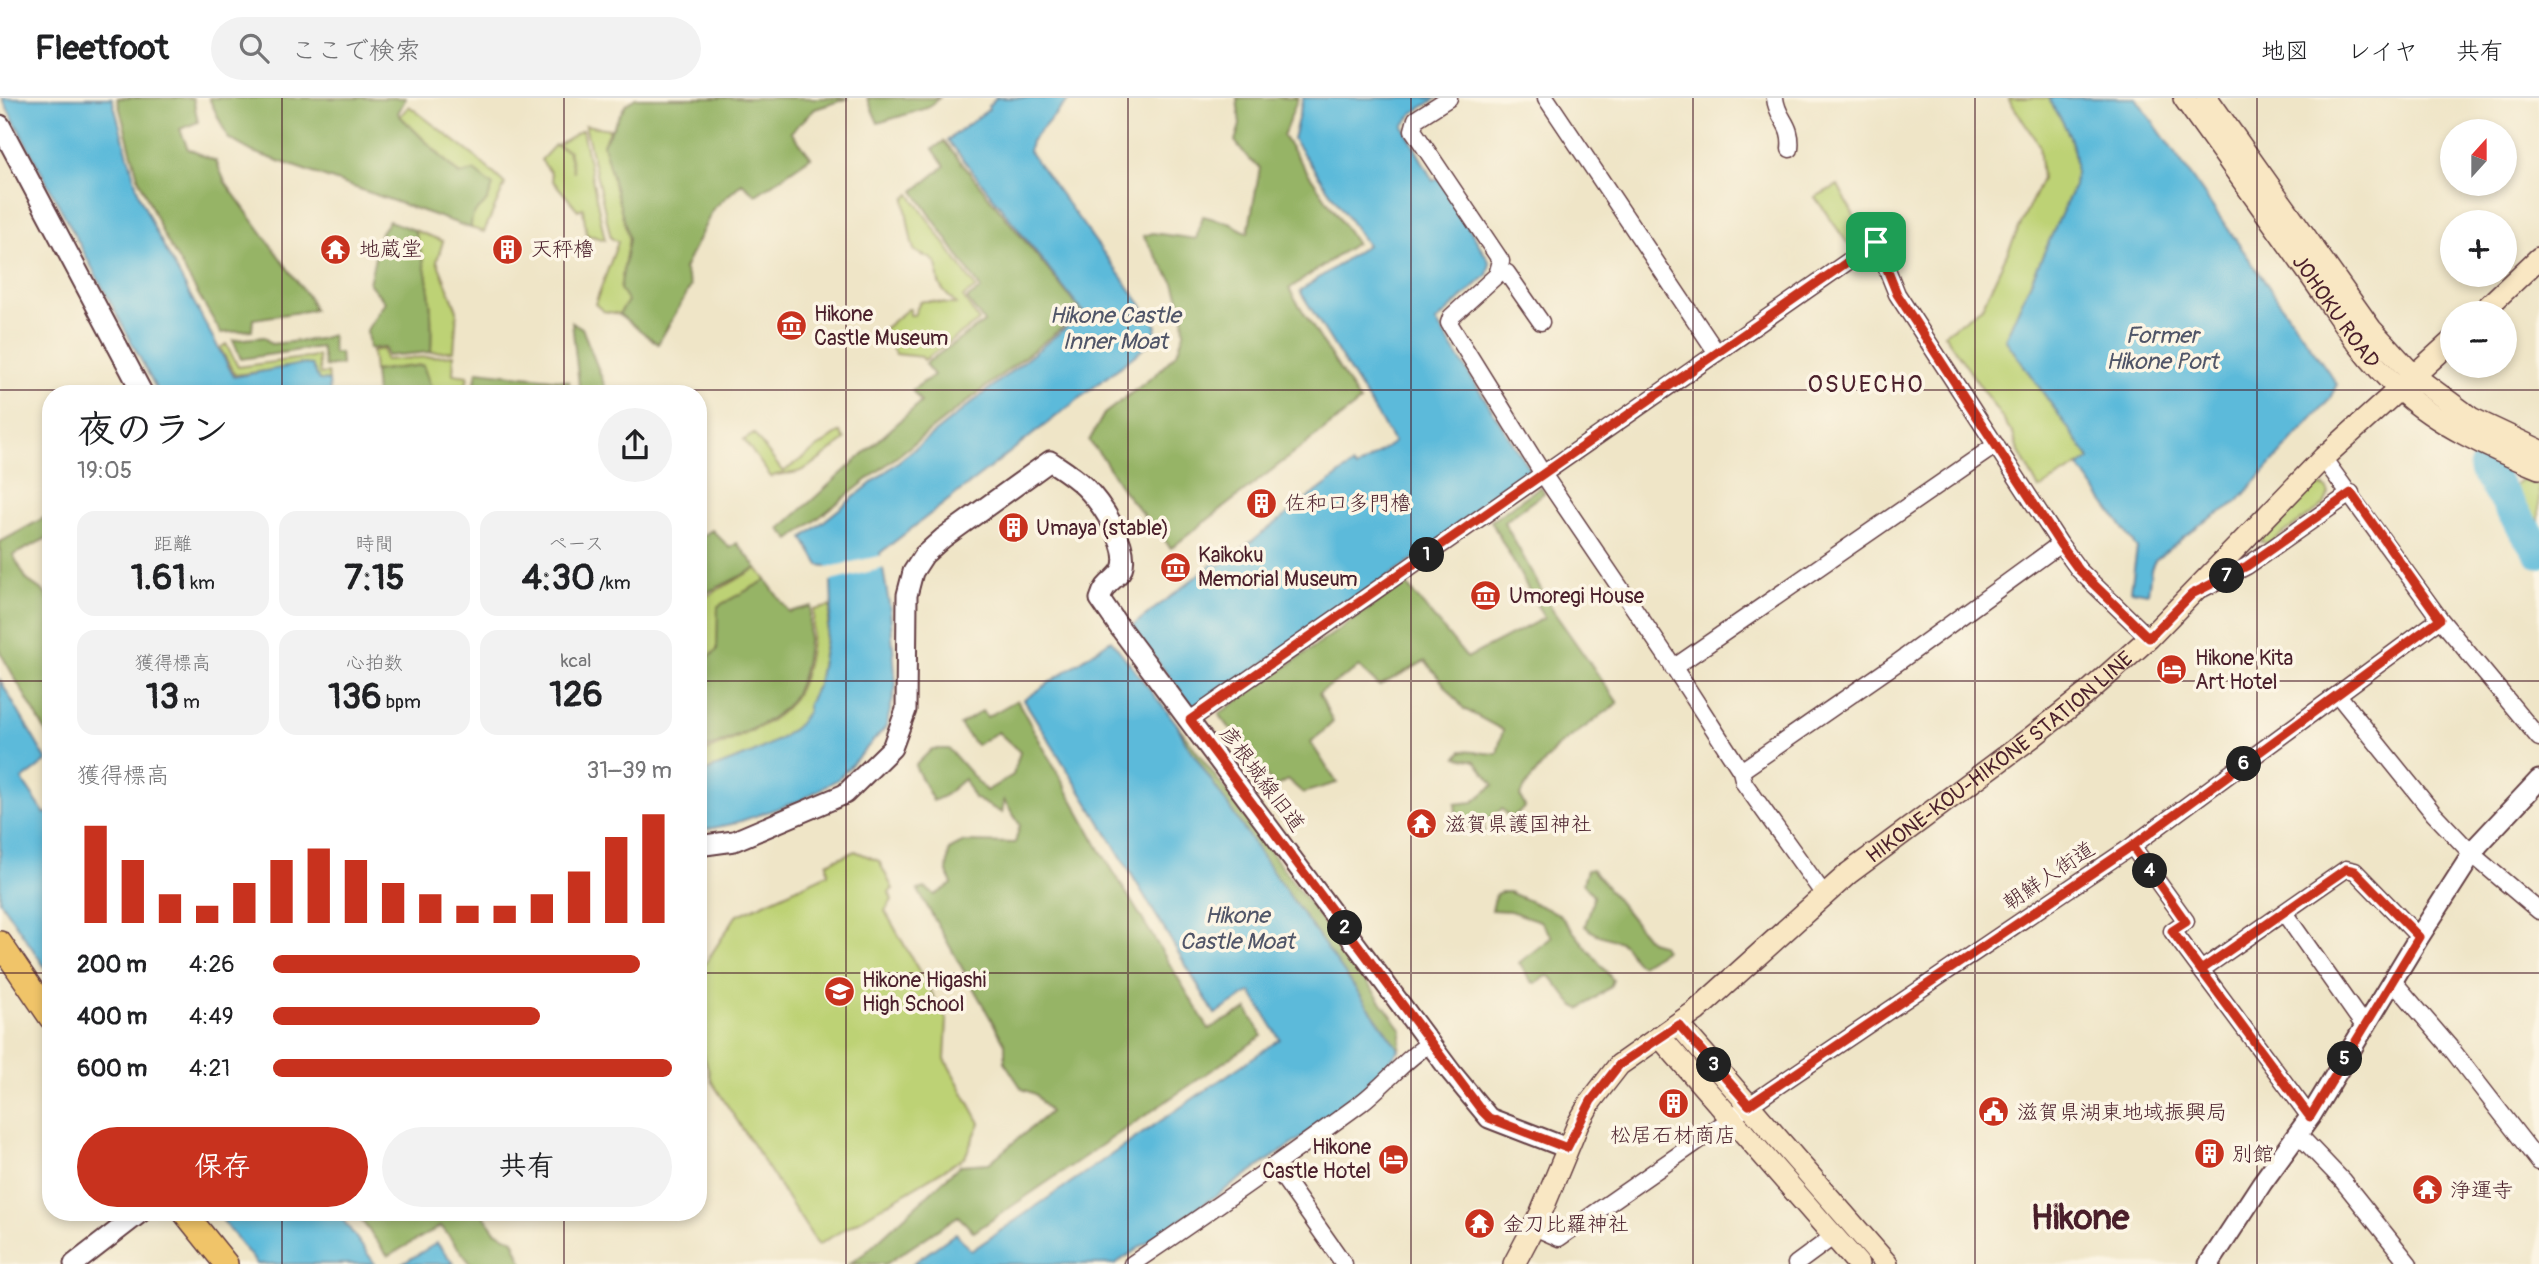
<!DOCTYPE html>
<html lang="ja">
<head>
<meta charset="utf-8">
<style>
	body { margin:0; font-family:Pangolin,"Klee One",sans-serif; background:#f2f2f2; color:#202124; height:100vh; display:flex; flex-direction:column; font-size:26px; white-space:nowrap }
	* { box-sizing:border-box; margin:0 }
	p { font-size:23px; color:#757577 }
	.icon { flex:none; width:38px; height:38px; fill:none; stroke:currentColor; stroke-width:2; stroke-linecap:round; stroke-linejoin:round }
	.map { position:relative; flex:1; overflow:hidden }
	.sheet { position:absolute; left:42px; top:287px; width:665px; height:836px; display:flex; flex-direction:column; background:#fff; border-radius:28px; box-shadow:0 4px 10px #0003 }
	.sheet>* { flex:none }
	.needle { width:46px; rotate:21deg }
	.fabs { position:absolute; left:2440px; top:21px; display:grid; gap:14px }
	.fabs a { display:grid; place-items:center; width:77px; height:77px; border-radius:50%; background:#fff; box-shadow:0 4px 10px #0003; font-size:35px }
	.pin { position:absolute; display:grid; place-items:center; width:60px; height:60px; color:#fff; margin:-30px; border-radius:14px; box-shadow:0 4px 10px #0006 }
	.km { position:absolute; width:35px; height:35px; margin:-18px; border-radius:50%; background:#222; color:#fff; font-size:19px; line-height:35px; text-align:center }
	.round { display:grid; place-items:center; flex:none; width:74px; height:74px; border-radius:37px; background:#f2f2f2 }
	.head { display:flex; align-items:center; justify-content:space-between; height:119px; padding:0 35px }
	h1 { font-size:38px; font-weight:800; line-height:52px }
	.stats { display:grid; grid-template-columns:repeat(3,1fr); gap:10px; height:119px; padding:7px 35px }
	.stats div { display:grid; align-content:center; border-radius:18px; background:#f2f2f2; text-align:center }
	.stats b { font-size:35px; font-weight:800 }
	.stats small { font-size:19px; font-weight:400 }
	.stats p { font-size:19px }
	.chart { height:196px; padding:14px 35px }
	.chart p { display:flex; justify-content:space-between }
	.chart svg { width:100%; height:126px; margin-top:7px; stroke:#c8321e; stroke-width:6 }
	.cta { display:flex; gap:14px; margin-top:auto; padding:14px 35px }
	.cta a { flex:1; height:80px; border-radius:42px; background:#c8321e; color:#fff; font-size:28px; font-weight:800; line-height:80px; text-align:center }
	.cta a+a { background:#f2f2f2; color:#202124 }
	ul { padding:0 35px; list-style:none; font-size:23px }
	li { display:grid; grid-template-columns:112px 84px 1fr; align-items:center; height:52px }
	li i { height:18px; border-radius:9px; background:#c8321e }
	header { display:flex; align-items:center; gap:42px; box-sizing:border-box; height:98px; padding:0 35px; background:#fff; border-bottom:2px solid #e0e0e0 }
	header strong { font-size:33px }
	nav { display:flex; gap:38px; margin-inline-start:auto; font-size:24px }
	.search { width:490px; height:63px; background:#f2f2f2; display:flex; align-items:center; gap:18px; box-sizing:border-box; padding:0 24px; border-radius:38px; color:#757577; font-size:26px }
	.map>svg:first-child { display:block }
	.green { fill:#bdd275; stroke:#847850; stroke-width:2 }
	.forest { fill:#96b466; stroke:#706a48; stroke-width:2 }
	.water { fill:#5cbada; stroke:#536c82; stroke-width:2 }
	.pier { fill:#efe5c7 }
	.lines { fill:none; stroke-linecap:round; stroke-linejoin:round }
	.river { stroke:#5cbada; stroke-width:33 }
	.minor-casing { stroke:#633d42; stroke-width:19 }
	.tertiary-casing { stroke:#633d42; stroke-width:23 }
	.secondary-casing { stroke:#633d42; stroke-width:24 }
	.primary-casing { stroke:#633d42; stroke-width:26 }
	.minor { stroke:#fff; stroke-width:16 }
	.tertiary { stroke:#fff; stroke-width:19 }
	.secondary { stroke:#f9e7c3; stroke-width:21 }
	.primary { stroke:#f0c469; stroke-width:23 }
	.route-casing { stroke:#fff; stroke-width:14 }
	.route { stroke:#c8321e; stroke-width:9 }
	.grid { fill:none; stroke:#4a1f2b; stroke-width:2; stroke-opacity:0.55 }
	.labels { text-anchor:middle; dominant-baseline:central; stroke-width:7; stroke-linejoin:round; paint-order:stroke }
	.poi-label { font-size:21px; fill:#4a1f2b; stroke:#fcf5e5; text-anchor:start }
	.street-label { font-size:21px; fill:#4a1f2b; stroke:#fcf5e5 }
	.water-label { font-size:23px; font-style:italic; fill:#505568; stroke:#fcf5e5 }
	.quarter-label { font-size:24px; letter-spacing:2px; fill:#4a1f2b; stroke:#fcf5e5 }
	.town-label { font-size:35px; font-weight:bold; fill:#4a1f2b; stroke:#fcf5e5 }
</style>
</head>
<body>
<header>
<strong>Fleetfoot</strong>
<div class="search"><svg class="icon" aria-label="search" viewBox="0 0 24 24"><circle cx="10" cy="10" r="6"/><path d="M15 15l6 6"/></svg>ここで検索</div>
<nav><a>地図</a><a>レイヤ</a><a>共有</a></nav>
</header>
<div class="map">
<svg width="2539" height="1166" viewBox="0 0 2539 1166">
	<rect width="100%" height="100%" fill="#fcf5e5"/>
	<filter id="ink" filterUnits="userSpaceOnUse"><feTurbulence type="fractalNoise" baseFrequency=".0143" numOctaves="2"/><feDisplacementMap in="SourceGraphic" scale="14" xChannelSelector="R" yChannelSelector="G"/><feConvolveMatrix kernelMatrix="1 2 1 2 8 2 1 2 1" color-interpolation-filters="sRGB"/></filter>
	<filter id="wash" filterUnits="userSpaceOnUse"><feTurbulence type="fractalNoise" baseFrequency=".00686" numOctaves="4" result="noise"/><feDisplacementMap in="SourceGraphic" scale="28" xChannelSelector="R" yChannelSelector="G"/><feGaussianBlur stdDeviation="1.57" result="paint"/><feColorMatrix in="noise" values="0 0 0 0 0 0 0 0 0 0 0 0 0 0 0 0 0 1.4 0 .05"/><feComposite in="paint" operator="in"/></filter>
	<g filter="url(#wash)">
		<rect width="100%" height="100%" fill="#efe5c7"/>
		<!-- green -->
		<path class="green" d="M2008 0H2048C2069 32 2079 49 2074 88L2005 241 2090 361 2039 391 2018 352 2013 336 1944 236 1982 209 2042 81 2039 47Z
			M409 8 478 61 505 86 484 134 471 130V119L478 109 460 77 400 18Z
			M585 27 610 31 603 46 629 141 620 191 628 203 619 216 603 213 595 206 618 144 611 140Z
			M582 32 605 142 589 137 587 140 583 110 578 112 553 83 551 75 541 62 555 47 568 53 574 75 569 53 557 47Z
			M1838 87 1859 127 1863 146 1853 153 1815 99Z
			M910 96 976 190 963 199 979 223 924 262 922 259 896 256 880 234 908 211H910V217H914L920 204C932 200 942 208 956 206 943 192 936 189 938 169 930 155 925 161 915 153 912 151 905 108 905 101Z
			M414 132 443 143 437 163 457 212 454 253 431 254C433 210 429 174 414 132Z
			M226 246 238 269 318 258 320 276 328 275 329 283 319 282 313 271 297 269 235 277 220 250Z
			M383 251 385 262 454 257 453 276 468 278 464 296H433L422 267 374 273 372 253Z
			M840 334 845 342C831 352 815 368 798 374 789 377 779 374 771 379L744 342 754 336 783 374Z
			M2522 381 2539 388V437L2509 392Z
			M2321 388 2326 390 2329 395 2324 407 2269 445 2261 444 2263 437 2311 390Z
			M757 470 766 482 718 508 717 552 698 569V503Z
			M831 508 818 586 808 606 809 613 798 627 780 641 753 655 698 676V657C789 617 806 617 814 512Z
			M855 753 879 763 893 791 889 794 892 802 885 813 947 922 945 961 980 1025 965 1059 818 1147 712 984 698 938V877L736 818 828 776 827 765Z"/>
		<!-- forest -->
		<path class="forest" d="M117 0H193L198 24 180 31 188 51 216 63 225 84 309 200 314 212 253 221 252 232 221 235 163 136 138 79Z
			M209 0H406L398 15 400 18 459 77 474 73 493 88C491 93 489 101 485 105 476 116 471 113 471 130L253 54 228 40Z
			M636 0H849L815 11 791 34 811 59 756 97 742 85 713 111 684 171 691 188 658 246 619 216 628 203 620 191 629 141 603 46 626 6Z
			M867 0H939L927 10 878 25Z
			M1237 0H1298L1283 38 1356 145 1289 191 1360 304 1171 450 1124 394 1103 360 1089 343 1104 316 1155 277 1177 255 1184 235 1183 213 1174 185 1143 138 1153 135 1196 141 1203 118 1229 125 1248 135 1260 70 1249 61 1235 43 1240 27Z
			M944 43 1082 214 790 442 780 431 921 304 912 292 934 277 925 266 984 224 967 201 981 191 914 93 945 68 933 51Z
			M389 123 414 132C429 174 433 210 431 254L387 258 385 249 369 251 367 232 385 204 369 185 381 134Z
			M572 224 582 230 608 296H580Z
			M332 237 333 255H340L341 267 325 269 321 249 241 261 233 242 264 239 271 246 319 241Z
			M423 267 433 296H376L374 273Z
			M477 273 569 283 571 296H473Z
			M1541 388 1544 395 1504 424 1553 513 1618 605 1556 650 1523 691 1520 698 1525 709 1511 720 1502 711 1483 725 1484 733 1480 735 1457 722 1455 706 1473 704 1494 687 1475 663 1457 659 1462 653 1497 656 1503 632 1464 611 1425 563 1379 588 1359 569 1319 595 1333 624 1311 645 1337 685 1303 695 1288 682 1275 689 1219 616 1405 485 1467 560 1544 520 1491 423Z
			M51 416V445L47 440 13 457 27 482 43 493 51 504V643L0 554V444Z
			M712 432 730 450 737 445 757 470 698 499V441Z
			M766 482 789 514 811 508C808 541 809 588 782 612 759 632 726 642 698 654V569L717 552 718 508Z
			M1017 602 1099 750 1209 931 1247 911 1262 938 974 1134 958 1118 886 1166H849L865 1155 960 1067 989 1065 1050 1014 1035 996 1022 991 1005 965V946L918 792 925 790 935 797 952 786 947 774 949 752 964 744 1015 745 1020 727 1004 702 1002 715 974 700 964 681 944 698 933 703 915 668 932 651H949L986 693 1013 677 1020 654 998 634 976 647 960 627 982 613 987 619Z
			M1176 625 1402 932 1399 952 1267 766 1185 643Z
			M1592 771 1650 843 1661 846 1665 852 1641 867C1631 863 1631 851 1622 845 1610 839 1594 838 1585 828L1592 806 1593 797 1583 785 1587 772Z
			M1501 794H1509L1559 816 1613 882 1610 889 1580 911 1574 908 1551 879 1547 878 1536 885 1532 884 1519 865 1552 839 1540 823 1510 813 1492 812 1496 796Z
			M356 1115H482L495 1133 513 1142 523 1166H471L441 1128 388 1158Z"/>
		<!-- water -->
		<path class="water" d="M2 0H112L139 97 155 132 234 279 302 266 312 267 319 282 329 283 330 296H159Z
			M996 0H1070L1031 43 1029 53 1157 228 1152 244 880 455 890 511 896 588 886 629 838 681 799 703 732 726 698 733V676L753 655 780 641 798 627 808 613V606L818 586 832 508 831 484 826 468 819 467 803 440 1084 215 948 42 989 11 988 8Z
			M1303 0H1437L1413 15 1403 28 1433 83 1439 80 1490 165 1487 177 1436 224 1530 372 1528 381 1196 613 1131 529 1215 464 1219 468 1352 367 1356 371 1394 344 1300 193 1367 147 1293 41Z
			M2048 0H2136L2337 286 2329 302 2237 404 2198 428 2155 462 2151 471 2148 495 2131 492 2137 450 2079 369 2090 361 2005 241 2074 88C2079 49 2069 32 2048 0Z
			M1111 542 1176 625 1185 643 1267 766 1399 952 1373 983 1297 1043 1115 1166H912L956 1135 971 1153 1280 941 1251 894 1215 916 1111 742 1024 602Z
			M0 582 47 663 22 682 45 716 49 714 51 716V878L0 803Z
			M217 1115H338L375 1166H257Z
			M437 1145 454 1166H402Z"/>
		<!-- pier -->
		<path class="pier" d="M883 457 885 470 827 484 823 471 819 469 825 470Z"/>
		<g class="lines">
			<!-- river -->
			<path class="river" d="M2485 371 2539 453"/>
		</g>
	</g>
	<g filter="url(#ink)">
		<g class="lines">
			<defs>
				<path id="minor" d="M1449 0 1416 21 1413 32 1501 163 1497 177 1451 219 1449 225 1543 376 1667 559 1741 673 1744 685 1825 798
					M1546 0 1717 255
					M1775 0C1777 22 1793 25 1790 51
					M1499 171 1507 175 1541 224
					M2323 360 2440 521 2539 640
					M2204 490 2247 468 2351 395
					M1673 570 1996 347
					M2338 597 2434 716 2473 757 2539 813
					M1190 622 1876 144 1897 196 2060 446 2079 472 2149 540
					M1741 673 1897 565 2060 446
					M2132 748 2186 823 2172 833 2310 1019
					M2285 816 2364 928
					M2201 872 2346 771 2355 773 2419 839
					M2393 883 2453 953 2539 1064
					M2299 1037 2342 1082 2409 1166
					M1275 1068 1344 1166
					M1534 1129 1559 1140 1773 991 2132 748 2440 521
					M1132 1166C1210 1113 1286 1060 1361 1005 1386 986 1404 961 1431 945
					M1796 1166 1834 1138"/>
				<path id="tertiary" d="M0 27 143 296
					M698 748 734 743 845 696 892 650 906 612 907 497 913 474 924 457 943 440 1050 363C1062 371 1075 379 1085 389 1100 404 1131 448 1122 471 1116 483 1105 483 1100 501L1120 530 1451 974 1489 1020 1567 1050
					M74 1166 140 1115
					M2209 1166 2262 1085 2310 1019 2419 839 2478 747 2539 682"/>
				<g id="secondary">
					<path id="s1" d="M2184 0C2225 58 2266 116 2308 174 2336 214 2363 259 2400 292 2438 327 2491 351 2539 370"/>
					<path d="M2207 0 2371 231 2414 278 2471 320 2539 352"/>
					<path d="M2481 215 2539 160"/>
					<path d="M1679 927 1887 1166"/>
					<path d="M1661 940 1858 1166"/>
					<path id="s2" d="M1514 1166 1541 1115 1578 1026 1591 1003 1619 967 1696 913 1849 775 2032 639 2086 596 2149 540 2323 360 2452 243"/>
				</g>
				<path id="primary" d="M0 845 51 920
					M185 1115 226 1166"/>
			</defs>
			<!-- minor casing -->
			<use href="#minor" class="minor-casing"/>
			<!-- tertiary casing -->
			<use href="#tertiary" class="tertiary-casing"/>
			<!-- secondary casing -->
			<use href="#secondary" class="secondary-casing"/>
			<!-- primary casing -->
			<use href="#primary" class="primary-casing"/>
			<!-- minor -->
			<use href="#minor" class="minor"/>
			<!-- tertiary -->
			<use href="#tertiary" class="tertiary"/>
			<!-- secondary -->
			<use href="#secondary" class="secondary"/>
			<!-- primary -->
			<use href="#primary" class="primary"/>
		</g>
	</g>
	<g class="lines" filter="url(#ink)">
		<defs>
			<path id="route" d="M1876 144 1190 622 1482 1013 1489 1020 1567 1050 1591 1003 1619 967 1679 927 1749 1007 2132 748 2186 824 2172 833 2201 872 2346 771 2355 773 2419 839 2310 1019 2172 833 2186 824 2132 748 2440 521 2351 395 2247 468 2192 496 2149 540 2079 472 2060 446 1897 196 1876 144"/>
		</defs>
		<!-- route casing -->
		<use href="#route" class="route-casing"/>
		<!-- route -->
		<use href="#route" class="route"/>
	</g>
	<!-- grid -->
	<path class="grid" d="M282 0V296M564 0V296M846 0V1166M1128 0V1166M1411 0V1166M1693 0V1166M1975 0V1166M2257 0V1166M0 292H2539M0 583H51M698 583H2539M0 875H51M698 875H2539M282 1115V1166M564 1115V1166"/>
	<!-- icons -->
	<defs>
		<symbol id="temple-disc" viewBox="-11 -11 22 22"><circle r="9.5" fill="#c8321e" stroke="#fcf5e5"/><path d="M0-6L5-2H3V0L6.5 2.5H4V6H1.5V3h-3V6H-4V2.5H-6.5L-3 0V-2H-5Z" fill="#fff"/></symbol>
		<symbol id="building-disc" viewBox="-11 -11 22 22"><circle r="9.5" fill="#c8321e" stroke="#fcf5e5"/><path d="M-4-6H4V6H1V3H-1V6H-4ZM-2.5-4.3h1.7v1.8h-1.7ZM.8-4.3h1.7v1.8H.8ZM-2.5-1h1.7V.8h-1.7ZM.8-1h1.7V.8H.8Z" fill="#fff"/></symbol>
		<symbol id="museum-disc" viewBox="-11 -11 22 22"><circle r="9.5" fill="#c8321e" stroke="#fcf5e5"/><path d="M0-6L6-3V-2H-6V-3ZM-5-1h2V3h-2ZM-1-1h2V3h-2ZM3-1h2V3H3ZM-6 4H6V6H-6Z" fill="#fff"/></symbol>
		<symbol id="hotel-disc" viewBox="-11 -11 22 22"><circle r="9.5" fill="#c8321e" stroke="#fcf5e5"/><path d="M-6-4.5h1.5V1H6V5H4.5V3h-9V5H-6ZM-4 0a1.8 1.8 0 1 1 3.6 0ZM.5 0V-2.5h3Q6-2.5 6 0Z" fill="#fff"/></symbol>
		<symbol id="school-disc" viewBox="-11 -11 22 22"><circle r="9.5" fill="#c8321e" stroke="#fcf5e5"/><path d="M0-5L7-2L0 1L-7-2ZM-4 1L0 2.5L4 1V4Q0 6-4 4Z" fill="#fff"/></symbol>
		<symbol id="civic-disc" viewBox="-11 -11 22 22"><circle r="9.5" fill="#c8321e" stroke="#fcf5e5"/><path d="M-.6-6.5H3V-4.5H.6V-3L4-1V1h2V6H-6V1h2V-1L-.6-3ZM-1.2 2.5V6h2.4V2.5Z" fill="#fff"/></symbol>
	</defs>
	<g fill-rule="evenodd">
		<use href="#temple-disc" x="318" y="134" width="35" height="35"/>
		<use href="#building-disc" x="490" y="134" width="35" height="35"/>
		<use href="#museum-disc" x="774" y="210" width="35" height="35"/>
		<use href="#building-disc" x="1244" y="388" width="35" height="35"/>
		<use href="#building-disc" x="996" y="412" width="35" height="35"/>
		<use href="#museum-disc" x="1158" y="452" width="35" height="35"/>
		<use href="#museum-disc" x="1468" y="480" width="35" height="35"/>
		<use href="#hotel-disc" x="2154" y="554" width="35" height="35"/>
		<use href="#temple-disc" x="1404" y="708" width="35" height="35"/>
		<use href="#school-disc" x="822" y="876" width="35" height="35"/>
		<use href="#building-disc" x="1656" y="988" width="35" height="35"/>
		<use href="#civic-disc" x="1976" y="996" width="35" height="35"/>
		<use href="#building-disc" x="2192" y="1038" width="35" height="35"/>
		<use href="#hotel-disc" x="1376" y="1044" width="35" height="35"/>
		<use href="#temple-disc" x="2410" y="1074" width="35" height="35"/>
		<use href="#temple-disc" x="1462" y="1108" width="35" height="35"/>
	</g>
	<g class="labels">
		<!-- poi labels -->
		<g class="poi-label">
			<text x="359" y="151">地蔵堂</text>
			<text x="531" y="151">天秤櫓</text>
			<text x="814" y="216">Hikone<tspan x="814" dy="24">Castle Museum</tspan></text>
			<text x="1285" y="405">佐和口多門櫓</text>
			<text x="1036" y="430">Umaya (stable)</text>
			<text x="1198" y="457">Kaikoku<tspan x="1198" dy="24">Memorial Museum</tspan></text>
			<text x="1509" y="498">Umoregi House</text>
			<text x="2195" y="560">Hikone Kita<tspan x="2195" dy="24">Art Hotel</tspan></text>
			<text x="1445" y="726">滋賀県護国神社</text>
			<text x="862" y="882">Hikone Higashi<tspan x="862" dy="24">High School</tspan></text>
			<text x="2017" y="1014">滋賀県湖東地域振興局</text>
			<text x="1673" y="1037" text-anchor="middle">松居石材商店</text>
			<text x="1371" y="1049" text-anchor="end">Hikone<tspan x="1371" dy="24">Castle Hotel</tspan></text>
			<text x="2232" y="1056">別館</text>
			<text x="2450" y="1092">浄運寺</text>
			<text x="1503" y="1126">金刀比羅神社</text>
		</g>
		<!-- street labels -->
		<g class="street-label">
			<text stroke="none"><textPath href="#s1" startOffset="262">JOHOKU ROAD</textPath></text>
			<text stroke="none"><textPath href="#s2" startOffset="716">HIKONE-KOU-HIKONE STATION LINE</textPath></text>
			<text transform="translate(1262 681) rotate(53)">彦根城線旧道</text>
			<text transform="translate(2049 778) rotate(-34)">朝鮮人街道</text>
		</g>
		<!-- water labels -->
		<g class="water-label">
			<text x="1115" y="217">Hikone Castle<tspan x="1115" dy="26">Inner Moat</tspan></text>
			<text x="2162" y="237">Former<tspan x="2162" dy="26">Hikone Port</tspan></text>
			<text x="1237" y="817">Hikone<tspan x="1237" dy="26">Castle Moat</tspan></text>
		</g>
		<!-- quarter labels -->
		<g class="quarter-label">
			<text x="1866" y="286">OSUECHO</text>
		</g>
		<!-- town labels -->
		<g class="town-label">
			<text x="2080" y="1120">Hikone</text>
		</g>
	</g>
</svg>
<div class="fabs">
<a><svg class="needle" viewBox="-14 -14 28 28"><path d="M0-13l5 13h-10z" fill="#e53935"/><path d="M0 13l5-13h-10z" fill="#757577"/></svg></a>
<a>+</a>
<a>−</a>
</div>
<div class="pin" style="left:1876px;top:144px;background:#1e9e55"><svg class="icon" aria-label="arrive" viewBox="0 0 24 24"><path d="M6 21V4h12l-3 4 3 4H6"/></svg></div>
<b class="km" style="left:1427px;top:457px">1</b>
<b class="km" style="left:1345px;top:830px">2</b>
<b class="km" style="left:1714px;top:967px">3</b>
<b class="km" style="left:2150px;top:773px">4</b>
<b class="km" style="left:2345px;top:961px">5</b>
<b class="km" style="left:2244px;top:666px">6</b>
<b class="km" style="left:2227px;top:478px">7</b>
<section class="sheet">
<div class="head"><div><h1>夜のラン</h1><p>19:05</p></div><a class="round"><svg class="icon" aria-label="share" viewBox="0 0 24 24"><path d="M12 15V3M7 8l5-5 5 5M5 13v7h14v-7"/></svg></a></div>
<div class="stats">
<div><p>距離</p><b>1.61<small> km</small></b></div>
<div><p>時間</p><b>7:15</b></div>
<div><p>ペース</p><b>4:30<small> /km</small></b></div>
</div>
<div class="stats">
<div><p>獲得標高</p><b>13<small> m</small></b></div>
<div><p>心拍数</p><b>136<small> bpm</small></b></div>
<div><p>kcal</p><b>126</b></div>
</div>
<div class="chart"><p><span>獲得標高</span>31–39 m</p>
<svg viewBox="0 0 160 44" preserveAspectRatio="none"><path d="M5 44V10M15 44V22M25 44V34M35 44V38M45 44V30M55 44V22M65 44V18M75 44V22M85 44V30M95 44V34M105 44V38M115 44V38M125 44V34M135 44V26M145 44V14M155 44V6"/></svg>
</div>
<ul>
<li><b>200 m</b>4:26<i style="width:92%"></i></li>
<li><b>400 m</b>4:49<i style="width:67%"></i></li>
<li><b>600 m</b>4:21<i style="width:100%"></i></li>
</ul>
<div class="cta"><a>保存</a><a>共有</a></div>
</section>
</div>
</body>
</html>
